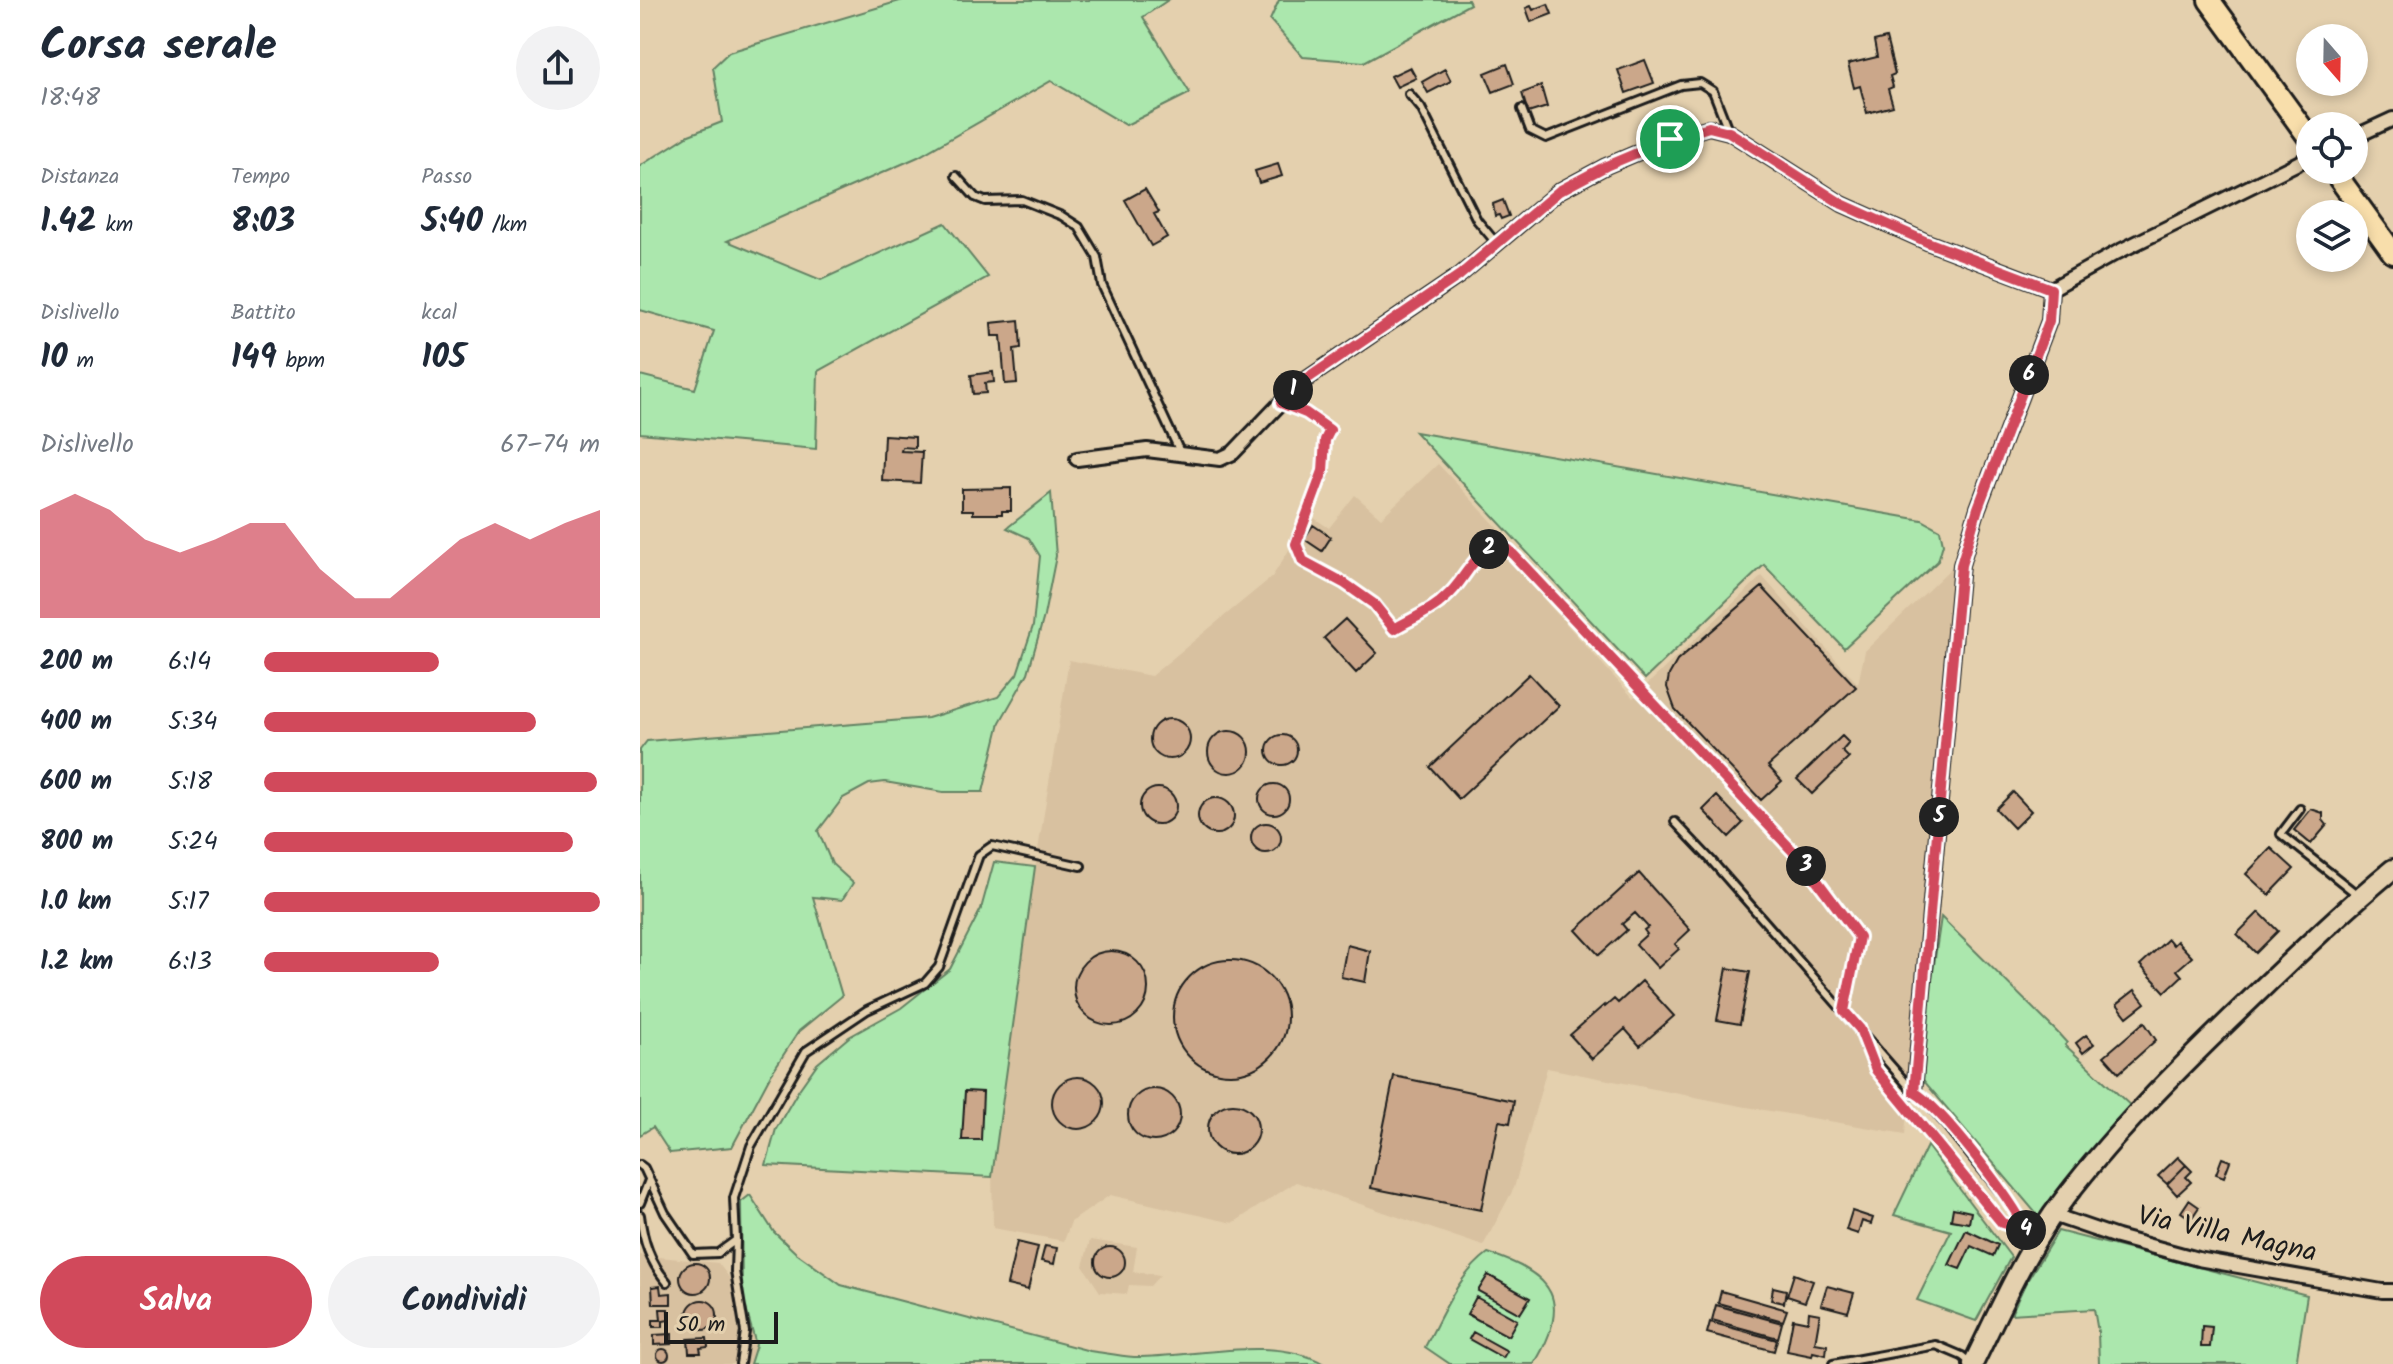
<!DOCTYPE html>
<html lang="it">
<head>
<meta charset="utf-8">
<style>
	body { margin:0; font-family:Kalam,sans-serif; background:#f2f2f3; color:#1f2937; height:100vh; display:flex; flex-direction:column; font-size:30px; white-space:nowrap }
	* { box-sizing:border-box; margin:0 }
	p { font-size:26px; color:#747a83 }
	.icon { flex:none; width:44px; height:44px; fill:none; stroke:currentColor; stroke-width:2; stroke-linecap:round; stroke-linejoin:round }
	.map { position:relative; flex:1; overflow:hidden }
	.details { display:flex; flex-direction:column; background:#fff; width:640px }
	.details>* { flex:none }
	.needle { width:52px; rotate:160deg }
	.buttons { position:absolute; left:1656px; top:24px; display:grid; gap:16px }
	.buttons a { display:grid; place-items:center; width:72px; height:72px; border-radius:50%; background:#fff; box-shadow:0 4px 12px #0003; font-size:40px }
	.scale { position:absolute; left:24px; bottom:20px; width:114px; box-sizing:border-box; padding-left:8px; border:4px solid #1c1c1c; border-top:0; font-size:22px; line-height:28px; white-space:nowrap; color:#1c1c1c; -webkit-text-stroke:6px #e4d0ae; paint-order:stroke }
	.pin { position:absolute; display:grid; place-items:center; width:68px; height:68px; color:#fff; margin:-34px; border:4px solid #fff; border-radius:50%; box-shadow:0 2px 8px #0007 }
	.km { position:absolute; width:40px; height:40px; margin:-20px; border-radius:50%; background:#222; color:#fff; font-size:22px; line-height:40px; text-align:center }
	.round { display:grid; place-items:center; flex:none; width:84px; height:84px; border-radius:42px; background:#f2f2f3 }
	.summary { display:flex; align-items:center; justify-content:space-between; height:136px; padding:0 40px }
	h1 { font-size:44px; font-weight:700; line-height:60px }
	.figures { display:grid; grid-template-columns:repeat(3,1fr); gap:12px; height:136px; padding:8px 40px }
	.figures div { display:grid; align-content:center }
	.figures b { font-size:34px; font-weight:700 }
	.figures small { font-size:22px; font-weight:400 }
	.figures p { font-size:22px }
	.chart { height:224px; padding:16px 40px }
	.chart p { display:flex; justify-content:space-between }
	.chart svg { width:100%; height:144px; margin-top:8px; fill:#d1495b; opacity:.7 }
	.cta { display:flex; gap:16px; margin-top:auto; padding:16px 40px }
	.cta a { flex:1; height:92px; border-radius:48px; background:#d1495b; color:#fff; font-size:32px; font-weight:700; line-height:92px; text-align:center }
	.cta a+a { background:#f2f2f3; color:#1f2937 }
	ul { padding:0 40px; list-style:none; font-size:26px }
	li { display:grid; grid-template-columns:128px 96px 1fr; align-items:center; height:60px }
	li i { height:20px; border-radius:10px; background:#d1495b }
	main { display:flex; flex:1; min-height:0 }
	.map>svg:first-child { display:block }
	.built { fill:#d8c1a0 }
	.green { fill:#abe7ad; stroke:#648264; stroke-width:2 }
	.building { fill:#cba78a; stroke:#1c1c1c; stroke-width:2 }
	.lines { fill:none; stroke-linecap:round; stroke-linejoin:round }
	.lane-casing { stroke:#1c1c1c; stroke-width:12 }
	.street-casing { stroke:#1c1c1c; stroke-width:18 }
	.secondary-casing { stroke:#1c1c1c; stroke-width:24 }
	.primary-casing { stroke:#1c1c1c; stroke-width:26 }
	.lane { stroke:#e4d0ae; stroke-width:6 }
	.street { stroke:#e4d0ae; stroke-width:12 }
	.secondary { stroke:#e4d0ae; stroke-width:18 }
	.primary { stroke:#f8deab; stroke-width:20 }
	.route-casing { stroke:#fff; stroke-width:16 }
	.route { stroke:#d1495b; stroke-width:10 }
	.labels { text-anchor:middle; dominant-baseline:central; stroke-width:6; stroke-linejoin:round; paint-order:stroke }
	.street-label { font-size:28px; fill:#1c1c1c; stroke:#e4d0ae }
</style>
</head>
<body>
<main>
<section class="details">
<div class="summary"><div><h1>Corsa serale</h1><p>18:48</p></div><a class="round"><svg class="icon" aria-label="share" viewBox="0 0 24 24"><path d="M12 15V3M7 8l5-5 5 5M5 13v7h14v-7"/></svg></a></div>
<div class="figures">
<div><p>Distanza</p><b>1.42<small> km</small></b></div>
<div><p>Tempo</p><b>8:03</b></div>
<div><p>Passo</p><b>5:40<small> /km</small></b></div>
</div>
<div class="figures">
<div><p>Dislivello</p><b>10<small> m</small></b></div>
<div><p>Battito</p><b>149<small> bpm</small></b></div>
<div><p>kcal</p><b>105</b></div>
</div>
<div class="chart"><p><span>Dislivello</span>67–74 m</p>
<svg viewBox="0 0 160 44" preserveAspectRatio="none"><path d="M0 44V11L10 6L20 11L30 20L40 24L50 20L60 15L70 15L80 29L90 38L100 38L110 29L120 20L130 15L140 20L150 15L160 11V44z"/></svg>
</div>
<ul>
<li><b>200 m</b>6:14<i style="width:52%"></i></li>
<li><b>400 m</b>5:34<i style="width:81%"></i></li>
<li><b>600 m</b>5:18<i style="width:99%"></i></li>
<li><b>800 m</b>5:24<i style="width:92%"></i></li>
<li><b>1.0 km</b>5:17<i style="width:100%"></i></li>
<li><b>1.2 km</b>6:13<i style="width:52%"></i></li>
</ul>
<div class="cta"><a>Salva</a><a>Condividi</a></div>
</section>
<div class="map">
<svg width="1753" height="1364" viewBox="0 0 1753 1364">
	<rect width="100%" height="100%" fill="#e4d0ae"/>
	<filter id="ink" filterUnits="userSpaceOnUse"><feTurbulence type="fractalNoise" baseFrequency=".0125" numOctaves="2"/><feDisplacementMap in="SourceGraphic" scale="16" xChannelSelector="R" yChannelSelector="G"/><feConvolveMatrix kernelMatrix="1 2 1 2 8 2 1 2 1" color-interpolation-filters="sRGB"/></filter>
	<g filter="url(#ink)">
		<!-- built -->
		<path class="built" d="M798 464 874 545 864 555 993 698 1122 576 1218 684 1225 651 1313 566 1265 1134 1101 1106 907 1068 874 1188 843 1246 656 1182 593 1223 470 1195 431 1222 424 1241 353 1228 352 1166 397 856 429 660 511 676 632 577 649 550 665 512 689 528 715 495 741 518Z
			M450 1240 497 1247 493 1272 520 1275 510 1286 489 1285 487 1294 460 1292 443 1266Z
			M0 1255 78 1263 102 1294 116 1345 110 1364H1Z"/>
		<!-- green -->
		<path class="green" d="M263 0H528L503 17 550 93 486 125 411 81 278 157 87 241 181 280 305 223 348 277 178 371 176 449 0 433V375L55 389 74 331 0 310V166L49 135 82 122 73 67 89 52Z
			M639 0H828L830 4 724 62 663 57 630 20Z
			M775 432 1282 520 1300 530 1303 544 1298 561 1204 648 1124 565 1005 679Z
			M411 493 416 556 404 616 388 673 360 722 343 792H303L245 782 229 784 203 798 178 831 192 864 213 883 202 900 173 897 202 996 159 1031 131 1074 92 1147 30 1153 13 1127 0 1135V750L7 741 288 718 358 697 377 674 393 626 400 556 389 538 367 528Z
			M354 862 395 867 352 1177 126 1165 136 1129 158 1091 177 1064 209 1037 261 1008 310 969 341 909Z
			M1301 917 1417 1032 1427 1043 1425 1045 1493 1108 1437 1166 1399 1217 1278 1074Z
			M1287 1146 1371 1257 1336 1321 1277 1300 1311 1231 1254 1215Z
			M110 1195 134 1232 156 1253 201 1285 450 1351C465 1353 479 1356 494 1357 550 1358 635 1334 684 1364H110L116 1345 102 1294 101 1202Z
			M1418 1231 1667 1295 1656 1364H1459L1458 1332 1454 1309 1371 1314 1385 1284Z
			M848 1253C914 1274 933 1301 894 1364H810L785 1347C803 1314 818 1275 848 1253Z"/>
		<!-- building -->
		<path class="building" d="M908 4 912 14 891 22 886 8 891 6 893 10Z
			M1246 38 1255 74 1250 76 1253 87 1248 89 1253 106 1227 113 1220 86 1214 88 1208 64 1237 57 1234 41Z
			M1005 60 1014 83 986 93 978 70Z
			M867 64 874 84 853 92 845 73Z
			M770 67 776 78 757 87 751 76Z
			M805 69 811 81 788 93 782 82Z
			M901 86 907 107 888 113 882 93Z
			M638 164 642 176 619 183 615 171Z
			M505 189 519 212 514 214 527 237 511 246 485 200Z
			M863 200 869 216 861 219 859 215 855 216 853 204Z
			M379 320 381 348 374 349 377 383 365 384 361 336H352L351 323Z
			M353 372 354 382 345 383 346 393 333 394 331 375Z
			M244 435 275 437V448L262 447 261 451 282 452 280 483 242 481Z
			M371 488V511H362V514H333V510H322V489Z
			M673 525 691 537 682 551 664 539Z
			M1122 587 1216 687 1128 766 1142 781 1121 800 1035 709 1027 687 1029 675 1037 661Z
			M705 619 737 653 716 673 684 638Z
			M889 674 919 706 819 799 790 767Z
			M510 739a20 20 0 1 1 40 0a20 20 0 1 1-40 0Z
			M568 752a21 21 0 1 1 42 0a21 21 0 1 1-42 0Z
			M627 750a15 15 0 1 1 30 0a15 15 0 1 1-30 0Z
			M1202 736 1209 743 1202 751 1209 758 1172 794 1157 779Z
			M619 799a15 15 0 1 1 30 0a15 15 0 1 1-30 0Z
			M500 806a18 18 0 1 1 36 0a18 18 0 1 1-36 0Z
			M1373 792 1391 811 1374 828 1356 809Z
			M1077 796 1103 823 1089 837 1063 810Z
			M558 816a18 18 0 1 1 36 0a18 18 0 1 1-36 0Z
			M1671 809 1683 813V820L1687 825 1671 844 1654 830Z
			M611 838a15 15 0 1 1 30 0a15 15 0 1 1-30 0Z
			M1631 848 1654 869 1629 895 1606 874Z
			M999 873 1050 930 1035 944 1039 949 1018 968 996 944 1007 934 1004 930 1008 927 995 913 982 924 987 930 959 955 936 930Z
			M1619 912 1638 931 1616 953 1597 934Z
			M1528 939 1533 945 1537 941 1552 957 1537 970 1542 976 1525 992 1500 965Z
			M707 945 730 951 725 982 701 977Z
			M434 988a37 37 0 1 1 74 0a37 37 0 1 1-74 0Z
			M533 1017a57 57 0 1 1 114 0a57 57 0 1 1-114 0Z
			M1087 968 1110 972 1100 1024 1077 1020Z
			M1002 981 1034 1016 1000 1046 985 1029 952 1059 930 1035 964 1005 965 1007 974 999 978 1003Z
			M1495 990 1505 1003 1487 1017 1477 1004Z
			M1504 1022 1516 1040 1479 1073 1464 1056Z
			M1446 1035 1454 1044 1443 1053 1436 1043Z
			M754 1076 874 1101 870 1123 859 1121 841 1210 731 1188Z
			M412 1103a26 26 0 1 1 52 0a26 26 0 1 1-52 0Z
			M488 1115a26 26 0 1 1 52 0a26 26 0 1 1-52 0Z
			M325 1091 343 1092 341 1140H322Z
			M568 1129a25 25 0 1 1 50 0a25 25 0 1 1-50 0Z
			M1538 1157 1546 1165 1527 1184 1518 1176Z
			M1582 1158 1590 1161 1584 1177 1576 1174Z
			M1546 1165 1552 1171 1546 1177 1551 1182 1537 1195 1527 1184Z
			M1549 1200 1559 1207 1551 1219 1541 1212Z
			M1313 1208 1331 1212 1329 1223 1311 1220Z
			M1212 1211 1233 1218 1231 1224 1222 1221 1218 1234 1206 1230Z
			M1326 1230 1358 1245 1353 1256 1331 1246 1320 1269 1309 1265Z
			M377 1242 398 1247 388 1290 367 1285Z
			M405 1246 417 1248 414 1264 401 1261Z
			M455 1262a15 15 0 1 1 30 0a15 15 0 1 1-30 0Z
			M40 1278a15 15 0 1 1 30 0a15 15 0 1 1-30 0Z
			M1154 1274 1173 1281 1165 1302 1147 1296Z
			M848 1275 890 1298 880 1314 838 1291Z
			M20 1286 21 1294 31 1293V1304H13L12 1287Z
			M1187 1286 1214 1293 1208 1312 1181 1305Z
			M1133 1287 1146 1290 1144 1303 1131 1300Z
			M1081 1291 1147 1310 1143 1321 1078 1303Z
			M836 1297 877 1320 868 1336 827 1314Z
			M47 1315a15 15 0 1 1 30 0a15 15 0 1 1-30 0Z
			M1076 1305 1142 1323 1138 1338 1072 1320Z
			M20 1309H28L29 1320 23 1321V1327H13V1320H21Z
			M1169 1312 1180 1314 1175 1343 1187 1345 1186 1355 1173 1352 1172 1356 1147 1351 1153 1319 1168 1322Z
			M1070 1322 1137 1340 1134 1351 1067 1333Z
			M1562 1326 1572 1327 1570 1347H1561Z
			M833 1332 867 1351 863 1358 829 1339Z
			M32 1334V1344L14 1345V1335Z
			M67 1338 68 1347 60 1348 61 1353H49L48 1339Z
			M17 1355a6 6 0 1 1 12 0a6 6 0 1 1-12 0Z"/>
		<g class="lines">
			<defs>
				<path id="lane" d="M769 94 781 108 837 220 857 244
					M882 109 890 130 906 138 1041 85 1060 83 1073 91 1089 132
					M316 176 335 197 345 201 382 200 422 216 439 227 457 257 462 285 540 452
					M641 403 666 413 690 430 685 440 683 471 656 544 663 561 704 583 734 604 754 629C769 620 785 614 799 603 805 598 812 592 817 585 830 570 845 537 869 550L1164 863 1219 937 1204 1011
					M1660 809 1641 834 1719 896
					M1035 822 1070 859 1274 1092 1284 1098 1377 1212 1386 1230 1395 1239
					M1222 1036 1236 1070 1362 1223 1386 1230
					M0 1165 4 1168 25 1213 53 1254 78 1253 96 1240 94 1198 111 1146 166 1051 227 1010 285 983 299 967 339 855 352 846 441 866
					M0 1203 9 1180
					M0 1215C3 1241 10 1262 27 1282
					M96 1240 95 1271 105 1332 100 1364
					M1193 1364 1296 1345 1322 1356 1331 1363"/>
				<path id="street" d="M1714 137 1753 119
					M437 459 507 450 580 459 593 453 658 385 820 275 919 191 966 166 1030 139 1069 127 1089 132 1202 204 1287 242 1411 289
					M1274 1092 1321 565 1338 508 1409 321 1411 289 1476 253 1670 157
					M1413 1215 1477 1237 1558 1259 1742 1291H1753"/>
				<path id="secondary" d="M1333 1364C1358 1313 1381 1261 1413 1214 1470 1136 1540 1067 1610 1000 1657 955 1703 910 1753 869"/>
				<path id="primary" d="M1569 0 1670 139
					M1693 170 1753 253"/>
			</defs>
			<!-- lane casing -->
			<use href="#lane" class="lane-casing"/>
			<!-- street casing -->
			<use href="#street" class="street-casing"/>
			<!-- secondary casing -->
			<use href="#secondary" class="secondary-casing"/>
			<!-- primary casing -->
			<use href="#primary" class="primary-casing"/>
			<!-- lane -->
			<use href="#lane" class="lane"/>
			<!-- street -->
			<use href="#street" class="street"/>
			<!-- secondary -->
			<use href="#secondary" class="secondary"/>
			<!-- primary -->
			<use href="#primary" class="primary"/>
		</g>
	</g>
	<g class="lines" filter="url(#ink)">
		<defs>
			<path id="route" d="M1069 127 1089 132 1202 204 1287 242 1411 289 1409 321 1338 508 1321 565 1274 1092C1302 1108 1372 1200 1386 1230L1362 1223 1236 1070 1220 1029 1204 1011 1219 937 1164 863 869 550C845 537 830 569 817 585 812 592 805 598 799 603 785 614 769 620 754 629L734 604 704 583 663 561 656 544 683 471 685 440 690 430 666 413 641 403 658 385 820 275 919 191 966 166 1030 139Z"/>
		</defs>
		<!-- route casing -->
		<use href="#route" class="route-casing"/>
		<!-- route -->
		<use href="#route" class="route"/>
	</g>
	<g class="labels">
		<!-- street labels -->
		<g class="street-label">
			<text transform="translate(1587 1235) rotate(12)">Via Villa Magna</text>
		</g>
	</g>
</svg>
<div class="buttons">
<a><svg class="needle" viewBox="-14 -14 28 28"><path d="M0-13l5 13h-10z" fill="#e53935"/><path d="M0 13l5-13h-10z" fill="#747a83"/></svg></a>
<a><svg class="icon" aria-label="locate" viewBox="0 0 24 24"><circle cx="12" cy="12" r="6"/><path d="M12 2v4M12 18v4M2 12h4M18 12h4"/></svg></a>
<a><svg class="icon" aria-label="layers" viewBox="0 0 24 24"><path d="M12 4l9 5-9 5-9-5zM3 14l9 5 9-5"/></svg></a>
</div>
<div class="scale">50 m</div>
<div class="pin" style="left:1030px;top:139px;background:#1e9e55"><svg class="icon" aria-label="arrive" viewBox="0 0 24 24"><path d="M6 21V4h12l-3 4 3 4H6"/></svg></div>
<b class="km" style="left:653px;top:390px">1</b>
<b class="km" style="left:849px;top:549px">2</b>
<b class="km" style="left:1166px;top:866px">3</b>
<b class="km" style="left:1386px;top:1230px">4</b>
<b class="km" style="left:1299px;top:817px">5</b>
<b class="km" style="left:1389px;top:375px">6</b>
</div>
</main>
</body>
</html>
